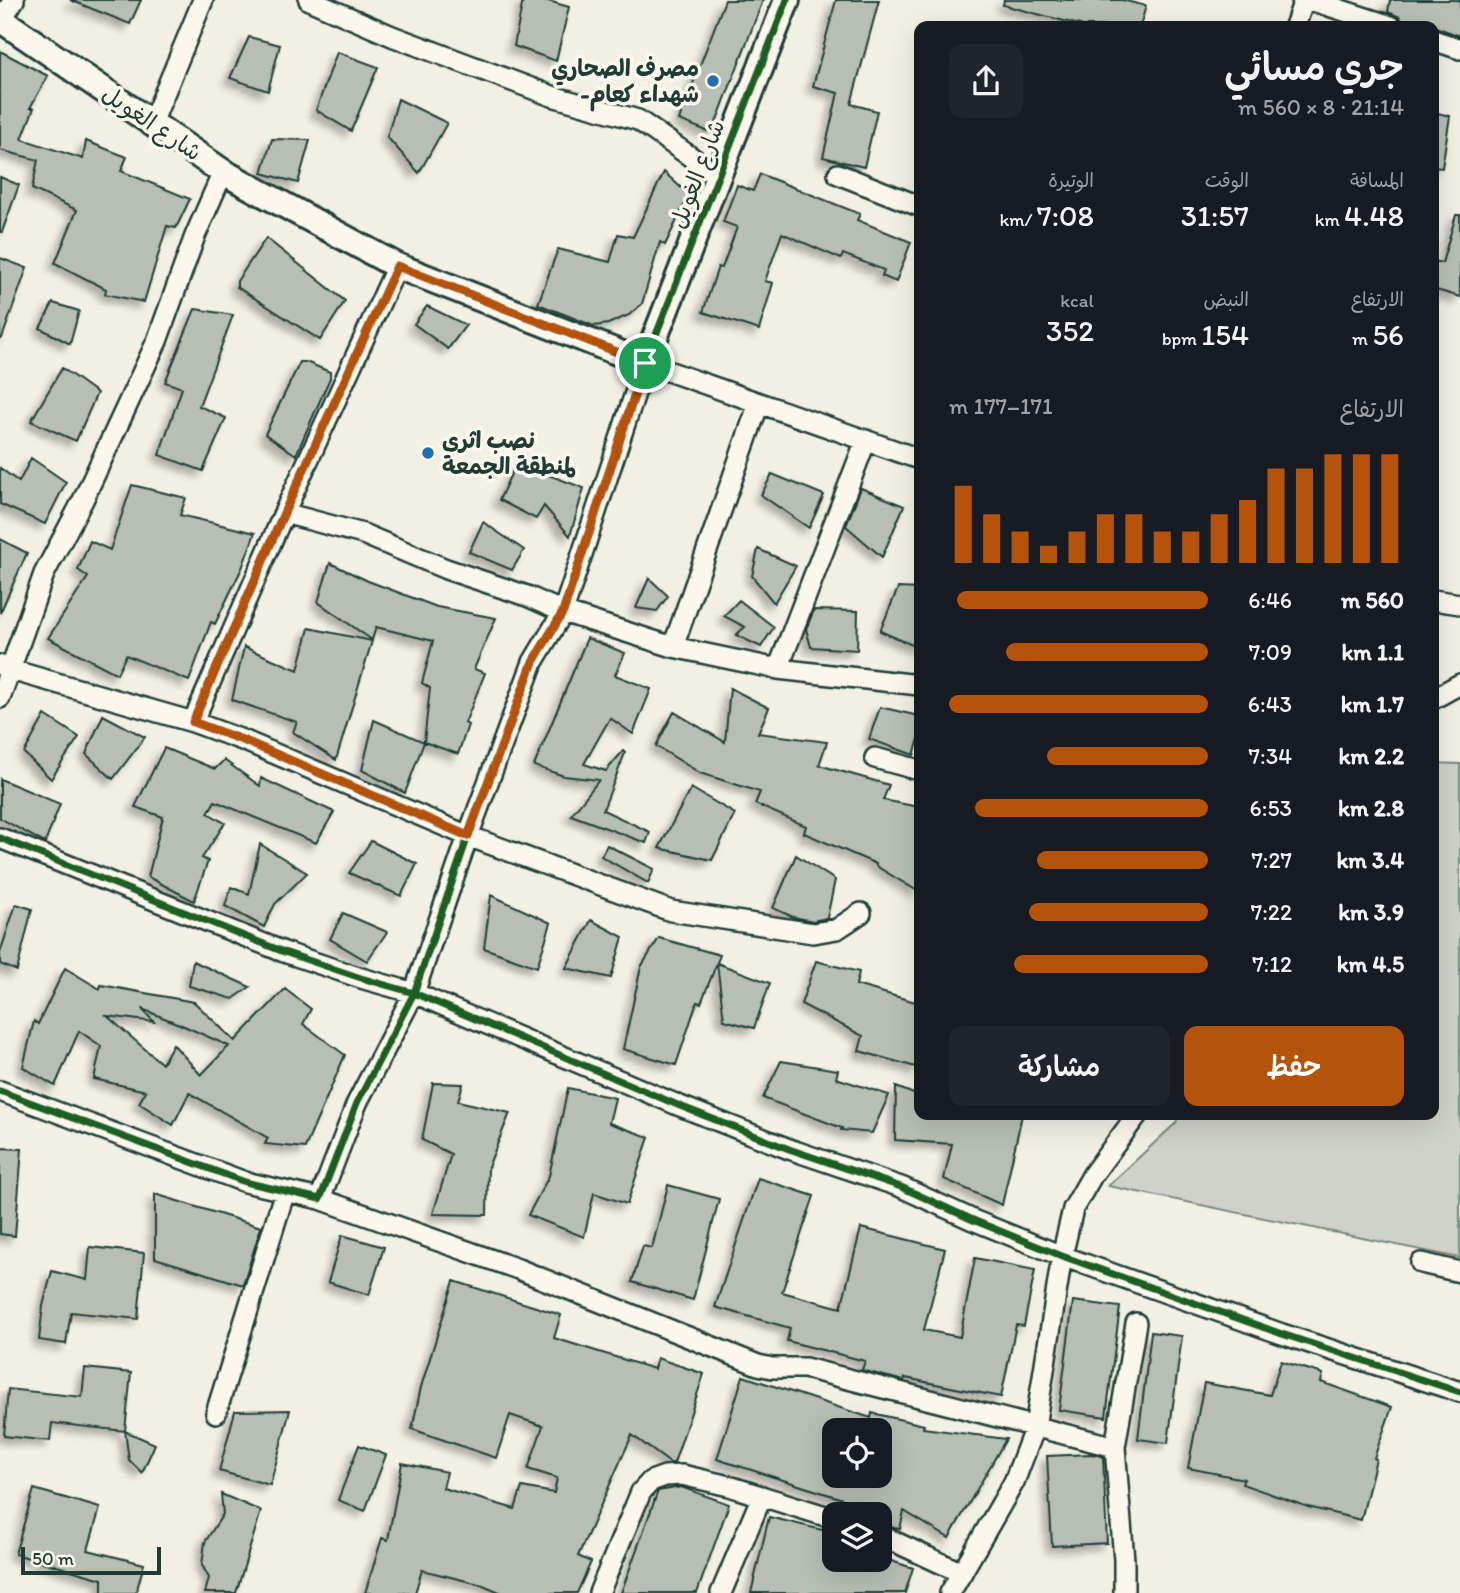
<!DOCTYPE html>
<html lang="ar">
<head>
<meta charset="utf-8">
<style>
	body { margin:0; font-family:Itim,"Playpen Sans Arabic",sans-serif; background:#20242c; color:#f1f3f6; direction:rtl; height:100vh; display:flex; flex-direction:column; font-size:26px; white-space:nowrap }
	* { box-sizing:border-box; margin:0 }
	p { font-size:23px; color:#9ea1a6 }
	.icon { flex:none; width:38px; height:38px; fill:none; stroke:currentColor; stroke-width:2; stroke-linecap:round; stroke-linejoin:round }
	.map { position:relative; flex:1; overflow:hidden; direction:ltr }
	.sheet { position:absolute; left:914px; top:21px; width:525px; height:1099px; display:flex; flex-direction:column; background:#171b24; border-radius:14px; box-shadow:0 7px 28px #0002; direction:rtl }
	.sheet>* { flex:none }
	.tools { position:absolute; left:822px; top:1418px; display:grid; gap:14px }
	.tools a { display:grid; place-items:center; width:70px; height:70px; border-radius:14px; background:#171b24; box-shadow:0 7px 28px #0002; font-size:35px }
	.scale { position:absolute; left:21px; bottom:18px; width:140px; box-sizing:border-box; padding-left:7px; border:4px solid #1f3d34; border-top:0; font-size:19px; line-height:24px; white-space:nowrap; color:#1f3d34; -webkit-text-stroke:5px #fbf7ec; paint-order:stroke }
	.pin { position:absolute; display:grid; place-items:center; width:60px; height:60px; color:#fff; margin:-30px; border:4px solid #fff; border-radius:50%; box-shadow:0 2px 7px #0007 }
	.round { display:grid; place-items:center; flex:none; width:74px; height:74px; border-radius:14px; background:#20242c }
	.head { display:flex; align-items:center; justify-content:space-between; height:119px; padding:0 35px }
	h1 { font-size:38px; font-weight:600; line-height:52px }
	.metrics { display:grid; grid-template-columns:repeat(3,1fr); gap:10px; height:119px; padding:7px 35px }
	.metrics div { display:grid; align-content:center }
	.metrics b { font-size:30px; font-weight:600 }
	.metrics small { font-size:19px; font-weight:400 }
	.metrics p { font-size:19px }
	.chart { height:196px; padding:14px 35px }
	.chart p { display:flex; justify-content:space-between }
	.chart svg { width:100%; height:126px; margin-top:7px; stroke:#b45309; stroke-width:6 }
	.primary-button { display:flex; gap:14px; margin-top:auto; padding:14px 35px }
	.primary-button a { flex:1; height:80px; border-radius:14px; background:#b45309; color:#fff; font-size:28px; font-weight:600; line-height:80px; text-align:center }
	.primary-button a+a { background:#20242c; color:#f1f3f6 }
	ul { padding:0 35px; list-style:none; font-size:23px }
	li { display:grid; grid-template-columns:112px 84px 1fr; align-items:center; height:52px }
	li i { height:18px; border-radius:9px; background:#b45309 }
	.map>svg:first-child { display:block }
	.green { fill:#cfd2c8; stroke:#77887e; stroke-width:2 }
	.building { fill:#b7beb3; stroke:#1f3d34; stroke-width:2; fill-rule:evenodd; filter:url(#shadow) }
	.lines { fill:none; stroke-linecap:round; stroke-linejoin:round }
	.minor-casing { stroke:#1f3d34; stroke-width:24 }
	.tertiary-casing { stroke:#1f3d34; stroke-width:30 }
	.minor { stroke:#fbf7ec; stroke-width:19 }
	.tertiary { stroke:#fbf7ec; stroke-width:24 }
	.cycleway-casing { stroke:#fbf7ec; stroke-width:11 }
	.cycleway { stroke:#1b5e20; stroke-width:7 }
	.route-casing { stroke:#fff; stroke-width:14 }
	.route { stroke:#b45309; stroke-width:9 }
	.poi-dot { fill:#1f6fb2; stroke:#fbf7ec; stroke-width:2.5 }
	.labels { text-anchor:middle; dominant-baseline:central; stroke-width:7; stroke-linejoin:round; paint-order:stroke }
	.poi-label { font-size:23px; font-weight:bold; fill:#1f3d34; stroke:#fbf7ec; text-anchor:end }
	.street-label { font-size:23px; fill:#1f3d34; stroke:#fbf7ec }
</style>
</head>
<body>
<div class="map">
<svg width="1460" height="1593" viewBox="0 0 1460 1593">
	<defs>
		<filter id="shadow"><feDropShadow dx="-6" dy="6" stdDeviation="3.5" flood-color="#0004"/></filter>
	</defs>
	<rect width="100%" height="100%" fill="#f2f0e5"/>
	<filter id="ink" filterUnits="userSpaceOnUse"><feTurbulence type="fractalNoise" baseFrequency=".0143" numOctaves="2"/><feDisplacementMap in="SourceGraphic" scale="14" xChannelSelector="R" yChannelSelector="G"/><feConvolveMatrix kernelMatrix="1 2 1 2 8 2 1 2 1" color-interpolation-filters="sRGB"/></filter>
	<g filter="url(#ink)">
		<!-- green -->
		<path class="green" d="M1433 763 1460 764V1258L1108 1186 1176 1123 1178 1115H1433Z"/>
		<!-- building -->
		<path class="building" d="M70 0H141L130 24Z
			M523 0H545L569 7 556 61 514 46Z
			M725 0H763L712 133 679 120Z
			M836 0H879L851 104 877 111 864 167 823 157 838 93 813 86Z
			M1004 0H1122L1146 6 1140 26H1083L1003 5Z
			M1390 0H1460V36L1433 26H1411L1402 22 1400 17 1388 12Z
			M249 37 280 45 268 91 230 78Z
			M0 51 48 76 30 108H34L22 139 83 159 86 141 127 157 121 171 190 199 176 228 167 226 144 302 105 294 106 289 55 263 77 210 32 189 38 160 0 150Z
			M337 52 378 67 351 131 316 110Z
			M398 99 447 123 419 173 387 137Z
			M1433 112 1450 116 1442 168 1433 167Z
			M272 139 310 140 298 183 262 173Z
			M664 172 689 195 665 245 660 242 642 304 629 315 608 324 594 326 538 304 558 249 610 262 618 234 633 237Z
			M760 174 860 214 857 220 911 242 896 282 882 276 884 270 843 254 841 259 782 233 765 281 773 283 759 330 703 312 718 267 722 268 737 227 723 222 737 185 753 191Z
			M0 177 19 185 2 232H0Z
			M1456 215H1460V297L1433 289V261L1442 263Z
			M266 238 345 301 320 340 237 287V281Z
			M0 258 27 268 2 338H0Z
			M53 303 79 311 70 344 40 328Z
			M427 306 466 325 448 349 414 324Z
			M195 309 233 315 199 406 226 418 203 471 159 455 182 388 165 382Z
			M300 362H306L330 372V378L296 455 265 434Z
			M62 368 97 393 76 441 31 421Z
			M31 458 66 482 45 524 0 504V468L19 482Z
			M516 463 584 488 570 536 544 506 536 519 499 500Z
			M772 474 824 495 809 528 761 495Z
			M132 485 186 498 180 515 255 533 242 568 215 624 211 622 189 681 126 655 117 674 48 638 88 577 78 570 90 541 110 550Z
			M861 488 904 506 882 557 846 526Z
			M483 522 524 550 512 570 469 552Z
			M0 539 27 553 0 613Z
			M758 549 796 566 774 603 752 576Z
			M330 563 368 581 437 607 496 618 474 669 485 673 465 723 468 725 458 754 424 742 430 688 422 683 433 641 376 627 372 640 318 602Z
			M649 578 668 596 657 611 636 608Z
			M898 588 919 589V648L880 631Z
			M739 600 774 627 761 647 736 635 745 627 724 616Z
			M814 610 858 611 857 650 811 647 806 629Z
			M309 628 372 641 336 760 293 732 297 722 232 700 244 647 298 670Z
			M587 638 625 653 615 675 651 689 633 734 610 718 584 764 606 771 623 751 625 753 603 810 650 832 646 843 571 815 599 780 564 776 534 766Z
			M730 688 769 708 758 733 827 742 819 765 889 785 883 800 919 807V892L876 866V864L804 833 806 826 755 804 760 792 700 773 656 746 674 712 725 742Z
			M880 707 919 716V739L914 755 869 739Z
			M45 715 79 737 51 779 24 753Z
			M103 715 145 737 113 779 86 754Z
			M374 720 424 742 405 793 362 770Z
			M164 748 215 769 224 760 260 786 261 778 334 812 316 843 215 801 208 813 225 823 202 858 208 861 194 901 148 877 163 817 135 807Z
			M0 779 60 804 45 843 0 818Z
			M691 788 735 814 712 860 659 848Z
			M371 841 417 864 401 896 349 873Z
			M260 844 307 873 275 904 264 927 225 906 231 887 249 894Z
			M607 845 654 869 648 883 601 856Z
			M796 855 835 880 827 918 813 921 793 917 773 908Z
			M491 895 551 923 537 967 484 948Z
			M16 904 32 909 17 971 0 964V953Z
			M343 913 387 932 367 961 330 939Z
			M591 920 623 937 611 978 566 968Z
			M659 938 720 955 701 1003 697 1002 676 1065 623 1049 641 967Z
			M193 961 250 987 233 999 189 986Z
			M816 961 859 972 856 985 919 1003V1068L859 1051 863 1036 801 1004Z
			M717 963 770 983 754 1028 724 1020Z
			M65 968 100 989 101 985 194 1002 235 1041 285 989 311 1009 303 1024 345 1055 305 1148 265 1144 268 1138 189 1093 173 1125 139 1103 146 1091 94 1079 101 1046 79 1031 55 1086 23 1067 34 1021 38 1024ZM142 1009 184 1026 229 1046 201 1075 173 1044 162 1064 107 1016 154 1022Z
			M781 1061 838 1070 836 1078 889 1095 872 1133 841 1130 842 1128 763 1098Z
			M433 1083 463 1084 458 1101 510 1113 488 1167 487 1215 433 1214 451 1154 422 1140Z
			M896 1087 919 1096V1115H1022L1002 1205 944 1179 952 1144 895 1140Z
			M568 1088 615 1098 609 1123 649 1137 627 1204 594 1193 584 1237 528 1215 549 1176Z
			M0 1148 22 1149 15 1236 0 1234Z
			M758 1178 814 1196 782 1292 841 1308 861 1228 945 1249 924 1330 960 1337 975 1258 1035 1270 1024 1326 1016 1325 1001 1397 905 1378 904 1381 865 1371 862 1370 865 1361 787 1341 790 1328 715 1307Z
			M668 1185 719 1199 693 1300 632 1282 643 1246 652 1248Z
			M155 1194 261 1227 243 1285 155 1258Z
			M342 1235 384 1247 369 1295 328 1282Z
			M90 1247 144 1253 138 1319 71 1312 66 1344 39 1340 43 1306 52 1271 87 1280Z
			M454 1281 561 1315 554 1338 654 1369 657 1358 704 1374 674 1463H670L632 1435 578 1556 591 1562 577 1593H502L483 1585 422 1570 415 1593H365L382 1538 388 1540 402 1463 447 1472 443 1488 515 1509 522 1487 554 1493 557 1478 528 1469 543 1426 510 1415 496 1458 412 1429 421 1387Z
			M1073 1301 1120 1307 1106 1417 1059 1410Z
			M1151 1332 1182 1336 1168 1443 1138 1439Z
			M1281 1361 1323 1374 1321 1382 1392 1407 1374 1458 1376 1459 1361 1520 1308 1507 1242 1484 1244 1479 1188 1468 1204 1383 1270 1395Z
			M85 1368 131 1373 125 1431 52 1423 50 1441 4 1436 8 1389 82 1397Z
			M743 1376 871 1418 872 1413 924 1425 923 1428 1006 1439 949 1538 904 1511 900 1529 894 1528 880 1523V1514H849L852 1502 717 1459ZM835 1430H880V1475H835Z
			M290 1410 270 1485 219 1471 235 1411Z
			M125 1431 155 1444 142 1473 129 1460Z
			M359 1445 386 1455 365 1511 338 1500Z
			M1091 1454 1103 1456 1107 1543 1052 1546 1047 1456Z
			M681 1487 729 1504 697 1593H621L658 1491Z
			M34 1489 100 1508 88 1550 144 1564 136 1593H102V1579L15 1554Z
			M221 1494 261 1511 236 1593H205L209 1578 202 1565 205 1542 223 1514Z
			M769 1517 835 1533V1559H885L913 1568 905 1593H751Z"/>
		<g class="lines">
			<defs>
				<path id="minor" d="M309 0 392 36 552 96 638 120 717 175
					M1310 0 1391 26
					M1 20 14 0
					M1295 26 1304 0
					M1433 40 1460 49
					M152 123 203 0
					M838 174 919 206
					M397 266 284 513 193 722 245 741 468 836 671 911 813 933 837 929 861 913
					M866 440 778 669 919 685
					M284 513 363 534 446 569 527 596 563 612 673 647 778 669
					M1433 600 1460 604
					M673 647 759 403
					M0 665 11 670 193 722
					M0 698 44 574 83 500 157 341 195 236 223 172
					M1433 699 1460 684
					M875 758 919 770
					M0 838 284 952 361 978 414 993 680 1106 789 1149 901 1187 973 1220 1062 1256 1282 1334 1460 1392
					M0 1091 245 1182 320 1199 357 1103 414 993 468 836 533 662 563 612 645 363 919 459
					M320 1199 518 1269 758 1365 772 1368H805L1115 1447
					M1421 1263 1460 1272
					M216 1413 285 1191
					M880 1535 962 1573
					M599 1593 641 1492 651 1481 665 1476 682 1475 729 1486 835 1519
					M721 1593 762 1496
					M950 1593 1014 1482 1035 1427 1062 1256 1073 1209 1093 1174 1137 1115
					M1124 1593V1560L1115 1447 1136 1323"/>
				<path id="tertiary" d="M0 19 223 172 397 266 645 363 787 0"/>
			</defs>
			<!-- minor casing -->
			<use href="#minor" class="minor-casing"/>
			<!-- tertiary casing -->
			<use href="#tertiary" class="tertiary-casing"/>
			<!-- minor -->
			<use href="#minor" class="minor"/>
			<!-- tertiary -->
			<use href="#tertiary" class="tertiary"/>
			<defs>
				<path id="cycleway" d="M0 838 284 952 361 978 414 993 680 1106 789 1149 901 1187 973 1220 1062 1256 1282 1334 1460 1392
					M0 1091 245 1182 320 1199 357 1103 414 993 468 836 533 662 563 612 645 363 787 0"/>
			</defs>
			<!-- cycleway casing -->
			<use href="#cycleway" class="cycleway-casing"/>
			<!-- cycleway -->
			<use href="#cycleway" class="cycleway"/>
		</g>
	</g>
	<g class="lines" filter="url(#ink)">
		<defs>
			<path id="route" d="M397 266 645 363 563 612 533 662 468 836 245 741 193 722 284 513Z"/>
		</defs>
		<!-- route casing -->
		<use href="#route" class="route-casing"/>
		<!-- route -->
		<use href="#route" class="route"/>
	</g>
	<!-- markers -->
	<g class="poi-dot">
		<circle cx="713" cy="81" r="7"/>
		<circle cx="428" cy="453" r="7"/>
	</g>
	<g class="labels">
		<!-- poi labels -->
		<g class="poi-label">
			<text x="699" y="68">مصرف الصحاري<tspan x="699" dy="26">-شهداء كعام</tspan></text>
			<text x="442" y="440" text-anchor="start">نصب اثري<tspan x="442" dy="26">لمنطقة الجمعة</tspan></text>
		</g>
		<!-- street labels -->
		<g class="street-label">
			<text transform="translate(152 123) rotate(34)">شارع الغويل</text>
			<text transform="translate(697 174) rotate(-69)">شارع الغويل</text>
		</g>
	</g>
</svg>
<div class="tools">
<a><svg class="icon" aria-label="locate" viewBox="0 0 24 24"><circle cx="12" cy="12" r="6"/><path d="M12 2v4M12 18v4M2 12h4M18 12h4"/></svg></a>
<a><svg class="icon" aria-label="layers" viewBox="0 0 24 24"><path d="M12 4l9 5-9 5-9-5zM3 14l9 5 9-5"/></svg></a>
</div>
<div class="scale">50 m</div>
<div class="pin" style="left:645px;top:363px;background:#1e9e55"><svg class="icon" aria-label="arrive" viewBox="0 0 24 24"><path d="M6 21V4h12l-3 4 3 4H6"/></svg></div>
<section class="sheet">
<div class="head"><div><h1>جري مسائي</h1><p>21:14 · 8 × 560 m</p></div><a class="round"><svg class="icon" aria-label="share" viewBox="0 0 24 24"><path d="M12 15V3M7 8l5-5 5 5M5 13v7h14v-7"/></svg></a></div>
<div class="metrics">
<div><p>المسافة</p><b>4.48<small> km</small></b></div>
<div><p>الوقت</p><b>31:57</b></div>
<div><p>الوتيرة</p><b>7:08<small> /km</small></b></div>
</div>
<div class="metrics">
<div><p>الارتفاع</p><b>56<small> m</small></b></div>
<div><p>النبض</p><b>154<small> bpm</small></b></div>
<div><p>kcal</p><b>352</b></div>
</div>
<div class="chart"><p><span>الارتفاع</span>171–177 m</p>
<svg viewBox="0 0 160 44" preserveAspectRatio="none"><path d="M5 44V17M15 44V27M25 44V33M35 44V38M45 44V33M55 44V27M65 44V27M75 44V33M85 44V33M95 44V27M105 44V22M115 44V11M125 44V11M135 44V6M145 44V6M155 44V6"/></svg>
</div>
<ul>
<li><b>560 m</b>6:46<i style="width:97%"></i></li>
<li><b>1.1 km</b>7:09<i style="width:78%"></i></li>
<li><b>1.7 km</b>6:43<i style="width:100%"></i></li>
<li><b>2.2 km</b>7:34<i style="width:62%"></i></li>
<li><b>2.8 km</b>6:53<i style="width:90%"></i></li>
<li><b>3.4 km</b>7:27<i style="width:66%"></i></li>
<li><b>3.9 km</b>7:22<i style="width:69%"></i></li>
<li><b>4.5 km</b>7:12<i style="width:75%"></i></li>
</ul>
<div class="primary-button"><a>حفظ</a><a>مشاركة</a></div>
</section>
</div>
</body>
</html>
